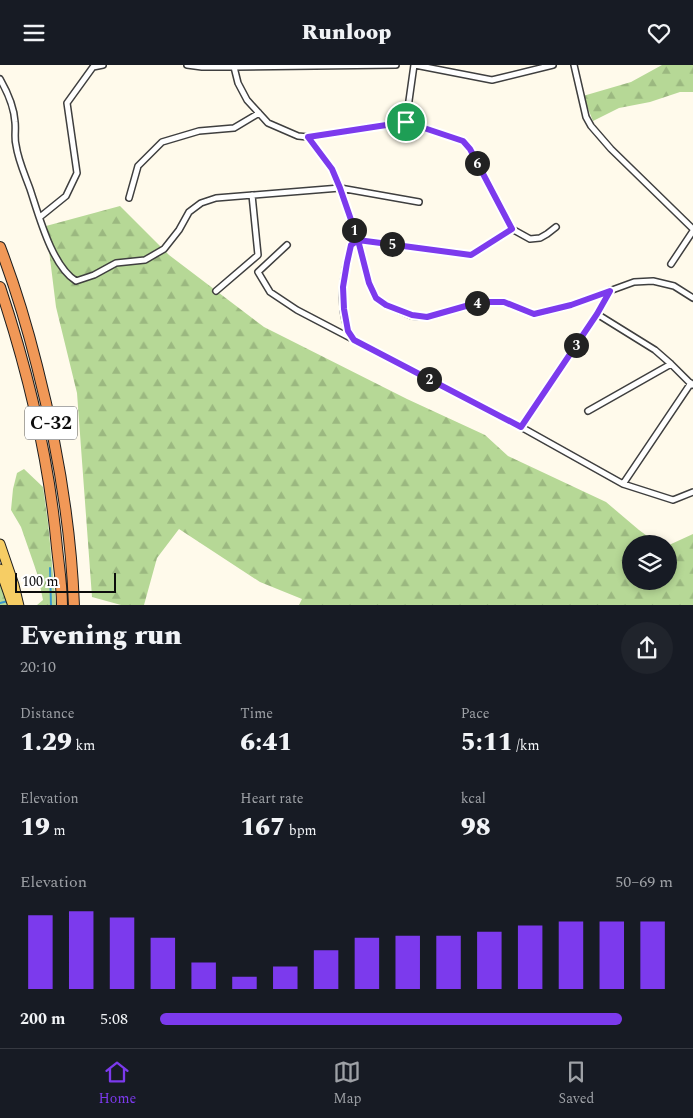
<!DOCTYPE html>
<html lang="en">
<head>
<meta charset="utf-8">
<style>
	body { margin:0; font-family:Spectral,serif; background:#20242c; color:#f1f3f6; height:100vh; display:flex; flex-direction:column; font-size:19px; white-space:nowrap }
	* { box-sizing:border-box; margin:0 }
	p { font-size:16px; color:#9ea1a6 }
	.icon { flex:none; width:28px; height:28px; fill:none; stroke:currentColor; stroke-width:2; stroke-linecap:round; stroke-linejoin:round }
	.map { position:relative; height:540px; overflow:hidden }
	.sheet { display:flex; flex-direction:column; background:#171b24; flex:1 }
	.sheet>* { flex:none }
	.fabs { position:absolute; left:622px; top:470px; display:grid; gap:10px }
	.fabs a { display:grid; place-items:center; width:55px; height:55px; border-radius:50%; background:#171b24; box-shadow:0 2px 8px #0003; font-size:25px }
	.scale { position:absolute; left:15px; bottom:12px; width:101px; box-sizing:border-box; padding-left:5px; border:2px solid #0c0c0c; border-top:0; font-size:14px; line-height:18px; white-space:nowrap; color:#0c0c0c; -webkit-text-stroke:4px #fff; paint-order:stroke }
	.pin { position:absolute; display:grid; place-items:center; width:42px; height:42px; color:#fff; margin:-21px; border:2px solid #fff; border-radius:50%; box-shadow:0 1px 5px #0007 }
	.km { position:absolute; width:25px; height:25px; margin:-12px; border-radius:50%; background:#222; color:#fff; font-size:14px; line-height:25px; text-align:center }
	.round { display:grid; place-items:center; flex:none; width:52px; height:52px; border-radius:26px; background:#20242c }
	.overview { display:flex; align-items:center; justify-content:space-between; height:85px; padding:0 20px }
	h1 { font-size:28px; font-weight:800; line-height:38px }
	.figures { display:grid; grid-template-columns:repeat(3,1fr); gap:8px; height:85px; padding:5px 20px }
	.figures div { display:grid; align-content:center }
	.figures b { font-size:25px; font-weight:800 }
	.figures small { font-size:14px; font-weight:400 }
	.figures p { font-size:14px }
	.chart { height:140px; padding:10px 20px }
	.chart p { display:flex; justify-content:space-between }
	.chart svg { width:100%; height:90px; margin-top:5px; stroke:#7c3aed; stroke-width:6 }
	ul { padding:0 20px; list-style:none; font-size:16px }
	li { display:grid; grid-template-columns:80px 60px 1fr; align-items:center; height:38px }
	li i { height:12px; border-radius:6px; background:#7c3aed }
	header { display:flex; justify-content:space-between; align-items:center; height:65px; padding:0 20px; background:#171b24; font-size:22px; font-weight:800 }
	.tabs { display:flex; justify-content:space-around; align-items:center; height:70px; border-top:1px solid #363941; background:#171b24; font-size:14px; color:#9ea1a6 }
	.tabs a { display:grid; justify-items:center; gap:2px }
	.tabs .active { color:#7c3aed }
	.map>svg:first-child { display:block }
	.forest { fill:url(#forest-firs) }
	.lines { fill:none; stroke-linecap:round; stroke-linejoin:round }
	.stream { stroke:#3a96ca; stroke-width:2 }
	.minor-casing { stroke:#3f3f3f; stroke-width:8 }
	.primary-casing { stroke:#1d1d1d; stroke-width:11 }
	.motorway-casing { stroke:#1d1d1d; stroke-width:12 }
	.minor { stroke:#fff; stroke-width:5 }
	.primary { stroke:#f6cd64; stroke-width:9 }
	.motorway { stroke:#f19857; stroke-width:10 }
	.route-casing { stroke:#fff; stroke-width:10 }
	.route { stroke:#7c3aed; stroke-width:6 }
	.labels { text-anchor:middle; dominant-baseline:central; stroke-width:5; stroke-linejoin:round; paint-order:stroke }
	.shield { fill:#fff; stroke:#555; stroke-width:1 }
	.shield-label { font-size:19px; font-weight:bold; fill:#0c0c0c }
</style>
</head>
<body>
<header><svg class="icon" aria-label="menu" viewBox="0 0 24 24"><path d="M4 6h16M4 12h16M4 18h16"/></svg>Runloop<svg class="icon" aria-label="heart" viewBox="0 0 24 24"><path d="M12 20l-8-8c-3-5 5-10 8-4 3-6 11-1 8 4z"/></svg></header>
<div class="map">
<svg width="693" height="541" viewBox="0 0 693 541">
	<defs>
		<pattern id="forest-firs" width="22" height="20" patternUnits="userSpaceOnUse" patternTransform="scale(1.25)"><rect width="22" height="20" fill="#b6d896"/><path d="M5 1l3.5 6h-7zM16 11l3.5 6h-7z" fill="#9bb880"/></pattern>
	</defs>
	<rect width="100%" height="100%" fill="#fffaeb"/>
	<!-- forest -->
	<path class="forest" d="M662 0H693V27H680L650 37 619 43 593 56 583 31 631 17Z
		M120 141 169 190 264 262 407 334 485 370 508 391 606 437 639 465 658 479H631V516H669V480L693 469V540H299L302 534 260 517 179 464 157 493 144 540H121L92 532 77 328 56 242 46 161Z
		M24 404 43 422 48 458 56 540H37L43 535 38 511 21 462 11 445 13 424 17 408Z
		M0 518 8 540H0Z"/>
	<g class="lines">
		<!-- stream -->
		<path class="stream" d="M50 503 51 541
			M0 538 8 536"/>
		<defs>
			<path id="minor" d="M187 0 202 2H234L396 0
				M415 0 492 15 553 0
				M574 0 586 52 591 61 611 84 693 164
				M234 2 238 18 247 35 268 58 298 71 308 72 332 104 340 123 358 175 369 218 376 233 386 240 412 251 427 252 480 237H504L535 249 571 240 634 217 653 216 674 221 693 233
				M0 14C8 28 14 41 15 57 16 65 14 73 16 80 18 95 25 110 30 124 39 151 52 201 76 216L94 210 116 198 145 195 164 184 179 165 189 147 201 138 216 133 340 123 419 137
				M406 57 414 0
				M308 72 406 57 463 76 470 84 512 164 530 174 540 173 547 169 556 162
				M129 133 138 101 162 77 199 66 234 63 259 48
				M40 152 66 131 77 108 67 38 93 2 103 0
				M287 180 258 207 270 227 297 245 521 362 623 419 673 435 693 427
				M671 199 693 166
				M216 226 258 190 252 130
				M597 249 655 285 671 299 692 320
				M353 274C338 251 342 217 348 192 349 189 350 183 351 180 353 178 356 177 358 175L471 190 512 164
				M588 346 671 299
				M521 362 597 249 609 226
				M623 419 691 318"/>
			<path id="primary" d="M0 479 14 520 19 541
				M0 504 13 541"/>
			<path id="motorway" d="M0 182C15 221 27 261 37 301 57 379 71 460 74 541
				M0 222C28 306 49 394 57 483 59 502 62 521 62 541"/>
		</defs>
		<!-- minor casing -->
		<use href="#minor" class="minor-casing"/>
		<!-- primary casing -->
		<use href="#primary" class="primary-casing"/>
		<!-- motorway casing -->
		<use href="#motorway" class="motorway-casing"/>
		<!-- minor -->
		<use href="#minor" class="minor"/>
		<!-- primary -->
		<use href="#primary" class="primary"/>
		<!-- motorway -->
		<use href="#motorway" class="motorway"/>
	</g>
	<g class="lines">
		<defs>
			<path id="route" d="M406 57 308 72 332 104 340 123 358 175 351 180 347 198 343 222 344 244 348 266 354 275 521 362 597 249 610 226 571 240 534 249 504 237H480L427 252 412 250 386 240 376 233 369 218 358 175 471 190 512 164 470 84 463 76 406 57"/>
		</defs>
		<!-- route casing -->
		<use href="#route" class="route-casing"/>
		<!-- route -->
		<use href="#route" class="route"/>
	</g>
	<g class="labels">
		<!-- shield labels -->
		<rect class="shield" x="25" y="341.5" width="52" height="33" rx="4"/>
		<g class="shield-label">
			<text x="51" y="358">C-32</text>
		</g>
	</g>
</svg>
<div class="fabs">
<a><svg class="icon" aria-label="layers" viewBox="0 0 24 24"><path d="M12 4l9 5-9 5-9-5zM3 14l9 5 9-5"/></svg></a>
</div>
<div class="scale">100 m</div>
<div class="pin" style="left:406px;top:57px;background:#1e9e55"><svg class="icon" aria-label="arrive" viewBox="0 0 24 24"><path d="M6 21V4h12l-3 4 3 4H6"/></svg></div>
<b class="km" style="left:354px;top:165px">1</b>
<b class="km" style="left:429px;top:314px">2</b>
<b class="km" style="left:576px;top:280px">3</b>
<b class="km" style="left:477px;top:238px">4</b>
<b class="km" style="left:392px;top:179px">5</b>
<b class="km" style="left:477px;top:98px">6</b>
</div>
<section class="sheet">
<div class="overview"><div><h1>Evening run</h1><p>20:10</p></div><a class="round"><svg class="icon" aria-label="share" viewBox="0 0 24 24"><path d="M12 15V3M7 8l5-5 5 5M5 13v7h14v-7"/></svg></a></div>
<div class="figures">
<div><p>Distance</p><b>1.29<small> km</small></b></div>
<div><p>Time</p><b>6:41</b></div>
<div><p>Pace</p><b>5:11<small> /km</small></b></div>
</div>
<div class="figures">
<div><p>Elevation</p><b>19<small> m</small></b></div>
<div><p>Heart rate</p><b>167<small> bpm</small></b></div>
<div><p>kcal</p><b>98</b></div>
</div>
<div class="chart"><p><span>Elevation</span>50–69 m</p>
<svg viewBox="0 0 160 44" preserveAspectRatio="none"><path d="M5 44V8M15 44V6M25 44V9M35 44V19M45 44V31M55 44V38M65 44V33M75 44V25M85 44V19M95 44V18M105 44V18M115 44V16M125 44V13M135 44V11M145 44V11M155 44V11"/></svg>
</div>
<ul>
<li><b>200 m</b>5:08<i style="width:90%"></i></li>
</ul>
</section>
<nav class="tabs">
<a class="active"><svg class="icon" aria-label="home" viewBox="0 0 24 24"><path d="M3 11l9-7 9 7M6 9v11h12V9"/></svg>Home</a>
<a><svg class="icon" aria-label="map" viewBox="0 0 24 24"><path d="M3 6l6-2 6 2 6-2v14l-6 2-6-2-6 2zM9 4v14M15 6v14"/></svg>Map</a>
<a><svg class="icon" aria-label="saved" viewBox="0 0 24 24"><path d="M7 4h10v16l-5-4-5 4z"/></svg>Saved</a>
</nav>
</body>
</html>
